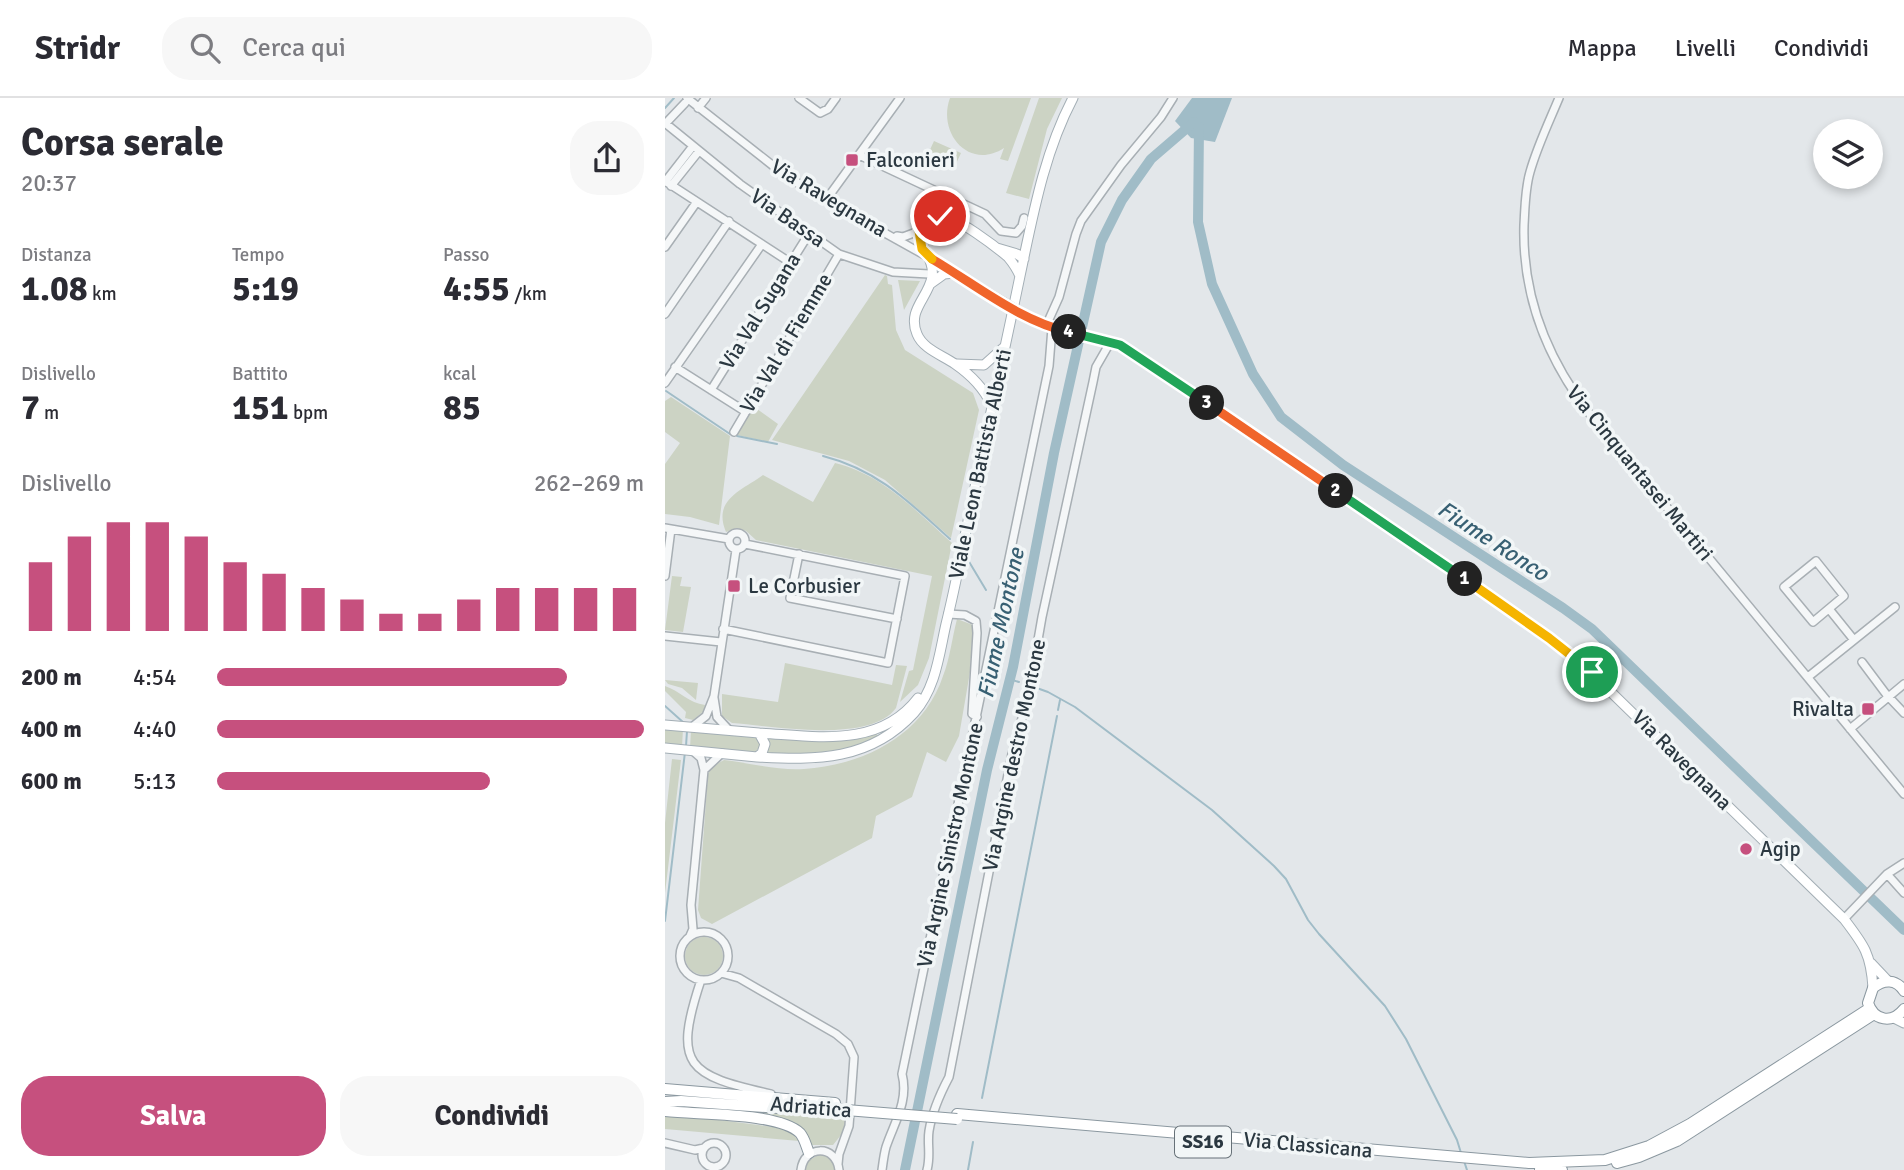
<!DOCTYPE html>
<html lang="it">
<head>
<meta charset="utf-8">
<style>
	body { margin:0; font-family:Signika,sans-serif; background:#f7f7f7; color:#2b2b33; height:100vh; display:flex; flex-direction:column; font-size:26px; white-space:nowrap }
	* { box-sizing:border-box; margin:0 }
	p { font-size:23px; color:#7c7c81 }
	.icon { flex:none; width:38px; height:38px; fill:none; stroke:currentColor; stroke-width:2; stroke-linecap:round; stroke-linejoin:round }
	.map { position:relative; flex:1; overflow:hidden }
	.sheet { display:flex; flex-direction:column; background:#fff; width:665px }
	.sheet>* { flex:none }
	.controls { position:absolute; left:1148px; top:21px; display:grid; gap:14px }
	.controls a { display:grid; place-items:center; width:70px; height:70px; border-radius:50%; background:#fff; box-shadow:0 4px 10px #0003; font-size:35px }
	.pin { position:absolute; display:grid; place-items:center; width:60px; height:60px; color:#fff; margin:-30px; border:4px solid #fff; border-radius:50%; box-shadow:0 2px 7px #0007 }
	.km { position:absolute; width:35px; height:35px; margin:-18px; border-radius:50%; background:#222; color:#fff; font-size:19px; line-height:35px; text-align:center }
	.round { display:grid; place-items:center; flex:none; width:74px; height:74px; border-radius:28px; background:#f7f7f7 }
	.summary { display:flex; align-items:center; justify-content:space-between; height:119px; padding:0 21px }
	h1 { font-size:38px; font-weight:800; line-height:52px }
	.figures { display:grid; grid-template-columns:repeat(3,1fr); gap:10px; height:119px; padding:7px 21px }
	.figures div { display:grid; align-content:center }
	.figures b { font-size:35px; font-weight:800 }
	.figures small { font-size:19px; font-weight:400 }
	.figures p { font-size:19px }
	.chart { height:196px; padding:14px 21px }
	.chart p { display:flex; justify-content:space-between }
	.chart svg { width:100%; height:126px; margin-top:7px; stroke:#c6507e; stroke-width:6 }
	.button { display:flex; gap:14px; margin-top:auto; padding:14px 21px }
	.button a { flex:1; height:80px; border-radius:28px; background:#c6507e; color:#fff; font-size:28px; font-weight:800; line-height:80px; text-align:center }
	.button a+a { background:#f7f7f7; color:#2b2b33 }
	ul { padding:0 21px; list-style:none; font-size:23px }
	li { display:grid; grid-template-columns:112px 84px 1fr; align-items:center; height:52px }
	li i { height:18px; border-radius:9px; background:#c6507e }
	header { display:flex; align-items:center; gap:42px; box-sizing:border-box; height:98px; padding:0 35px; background:#fff; border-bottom:2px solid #e1e1e2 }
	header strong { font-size:33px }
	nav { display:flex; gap:38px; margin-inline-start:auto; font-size:24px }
	.search { width:490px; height:63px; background:#f7f7f7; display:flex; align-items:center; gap:18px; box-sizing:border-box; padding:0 24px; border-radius:28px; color:#7c7c81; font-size:26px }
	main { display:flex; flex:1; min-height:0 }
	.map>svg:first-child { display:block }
	.green { fill:#ccd3c4 }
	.water { fill:#a0bcc7 }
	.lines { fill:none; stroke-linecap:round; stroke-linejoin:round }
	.stream { stroke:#a0bcc7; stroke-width:2 }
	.river { stroke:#a0bcc7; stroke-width:10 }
	.minor-casing { stroke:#a8afb4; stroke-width:10 }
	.major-casing { stroke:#a3aeb5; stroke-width:11 }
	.highway-casing { stroke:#8b98a0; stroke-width:12 }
	.minor { stroke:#f5f7f8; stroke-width:7 }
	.major { stroke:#fff; stroke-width:9 }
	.highway { stroke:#fff; stroke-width:10 }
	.major-bridge-casing { stroke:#a3aeb5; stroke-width:11; stroke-linecap:butt }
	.highway-bridge-casing { stroke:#8b98a0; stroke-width:12; stroke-linecap:butt }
	.major-bridge { stroke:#fff; stroke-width:9 }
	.highway-bridge { stroke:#fff; stroke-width:10 }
	.split-1-casing { stroke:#fff; stroke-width:14 }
	.split-2-casing { stroke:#fff; stroke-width:14 }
	.split-3-casing { stroke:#fff; stroke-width:14 }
	.split-4-casing { stroke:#fff; stroke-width:14 }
	.split-5-casing { stroke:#fff; stroke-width:14 }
	.split-6-casing { stroke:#fff; stroke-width:14 }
	.split-1 { stroke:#f5b400; stroke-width:9 }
	.split-2 { stroke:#22a559; stroke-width:9 }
	.split-3 { stroke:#f0652b; stroke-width:9 }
	.split-4 { stroke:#22a559; stroke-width:9 }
	.split-5 { stroke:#f0652b; stroke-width:9 }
	.split-6 { stroke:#f5b400; stroke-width:9 }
	.poi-dot { fill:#c6507e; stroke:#f2f6f7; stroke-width:2.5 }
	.labels { text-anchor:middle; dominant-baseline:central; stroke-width:7; stroke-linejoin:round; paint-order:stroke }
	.shield { fill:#f2f6f7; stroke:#677178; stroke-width:2 }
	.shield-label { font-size:19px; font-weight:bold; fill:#2b3841 }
	.poi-label { font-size:21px; fill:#2b3841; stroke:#f2f6f7; text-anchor:start }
	.street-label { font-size:21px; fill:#2b3841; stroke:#f2f6f7 }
	.water-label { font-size:23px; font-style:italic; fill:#386073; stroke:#f2f6f7 }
</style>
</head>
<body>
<header>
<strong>Stridr</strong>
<div class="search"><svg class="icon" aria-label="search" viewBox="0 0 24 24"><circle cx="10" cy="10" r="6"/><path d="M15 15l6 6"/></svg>Cerca qui</div>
<nav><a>Mappa</a><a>Livelli</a><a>Condividi</a></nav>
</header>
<main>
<section class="sheet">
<div class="summary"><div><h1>Corsa serale</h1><p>20:37</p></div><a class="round"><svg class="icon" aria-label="share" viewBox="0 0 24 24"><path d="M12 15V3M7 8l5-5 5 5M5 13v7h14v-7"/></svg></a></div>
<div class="figures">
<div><p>Distanza</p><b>1.08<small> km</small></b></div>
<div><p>Tempo</p><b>5:19</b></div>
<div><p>Passo</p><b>4:55<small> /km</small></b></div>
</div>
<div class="figures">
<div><p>Dislivello</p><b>7<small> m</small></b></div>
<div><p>Battito</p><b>151<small> bpm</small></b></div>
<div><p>kcal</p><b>85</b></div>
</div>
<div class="chart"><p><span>Dislivello</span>262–269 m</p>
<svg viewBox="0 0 160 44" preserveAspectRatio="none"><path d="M5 44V20M15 44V11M25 44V6M35 44V6M45 44V11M55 44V20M65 44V24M75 44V29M85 44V33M95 44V38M105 44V38M115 44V33M125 44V29M135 44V29M145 44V29M155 44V29"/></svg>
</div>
<ul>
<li><b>200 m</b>4:54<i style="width:82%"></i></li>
<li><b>400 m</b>4:40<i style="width:100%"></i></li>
<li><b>600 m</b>5:13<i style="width:64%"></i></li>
</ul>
<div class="button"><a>Salva</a><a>Condividi</a></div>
</section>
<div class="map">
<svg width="1239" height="1072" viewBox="0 0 1239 1072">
	<rect width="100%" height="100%" fill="#e3e7ea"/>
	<!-- green -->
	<path class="green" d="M285 0H366L343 63 335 61 339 50C304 73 272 35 285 0Z
		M374 0H397L382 31 364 101 341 95Z
		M269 43 296 55 290 68 263 56Z
		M220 177 222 178 223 186 227 187 231 232 240 252 308 295 314 312 286 440 220 382 184 363 107 342Z
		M233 182 255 183 239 212Z
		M6 299 65 338 54 427 25 419 0 416V366L15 345 0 334V303Z
		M88 308 113 326 103 344 72 337Z
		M170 365C217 376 252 414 287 445L264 560 253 587 235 604 244 573 248 572 267 478 91 442 81 433 72 430 61 434C47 401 78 392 98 377L148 404Z
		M7 478 17 479 15 488 26 489 18 534 0 532Z
		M292 521 308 527 305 574 294 638 281 664 262 654 247 699 211 718 207 740 47 826 36 820 33 812 43 676C47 669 51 666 59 662 85 665 114 673 139 671 198 667 258 638 278 578 285 560 287 540 292 521Z
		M120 565 227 587 231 567 242 568 231 610C205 646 107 628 67 625L57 618V596L113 604Z
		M0 582 33 585 31 602 17 590 3 586Z
		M0 588C15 593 24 605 40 607L39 613 28 622 20 620 21 614 0 593Z
		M0 629 18 631 17 649 0 647Z
		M26 632 92 638 97 647 89 655 25 650Z
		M212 636 213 640 171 656 98 657 101 639 182 643Z
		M7 661 16 662 0 795V725Z
		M20 858a19 19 0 1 1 38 0a19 19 0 1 1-38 0Z
		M65 1010 181 1017 180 1032 168 1047H145L117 1021Z
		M0 1015 117 1030 128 1036 134 1043 0 1031Z
		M155 1056C164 1057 170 1063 170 1072H140L143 1063Z"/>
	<!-- water -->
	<path class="water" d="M527 0H567L550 44 526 40 510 23Z"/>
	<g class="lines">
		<!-- stream -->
		<path class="stream" d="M0 10 9 0
			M1 293 65 336
			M72 338 112 346
			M158 358C213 372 244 404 285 441
			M303 462 321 492
			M344 581 354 584
			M369 589 383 594 410 609 547 712 609 768 621 781 643 822 654 836 720 908 741 941 792 1042 796 1055
			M0 608 19 625
			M393 612 395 602
			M21 648 22 633
			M0 823 20 654
			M317 1000 392 618
			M799 1063 802 1072
			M303 1072 308 1044"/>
		<!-- river -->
		<path class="river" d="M534 29 533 124 547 186 588 276 616 319 678 367 898 510 927 531 1239 832
			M240 1072 322 672 348 569 389 355 436 144 457 102 486 61 529 24"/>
		<defs>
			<path id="minor" d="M22 0 116 74 148 95 263 159
				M134 0 155 15 163 11 171 0
				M894 0C884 24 872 49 865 74 860 91 860 110 859 127 857 198 881 259 924 315L1239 696
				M33 10 41 0
				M0 25 75 86 174 156 228 174 264 176
				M0 26 20 5
				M194 57 320 116 336 133 351 135 357 128 359 120
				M0 83 126 165
				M0 84 28 48
				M6 88 34 53
				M161 102 235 0
				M232 138 238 139 254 133
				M0 149 31 105
				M0 216 64 123
				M381 228 394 199 411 136 416 123 456 67 496 19 508 0
				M10 269 81 314
				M0 285 97 146
				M46 292 145 134
				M69 334 174 156
				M0 430 64 441
				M64 443a8 8 0 1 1 16 0a8 8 0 1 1-16 0Z
				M134 456 125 500 232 521
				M1151 463 1179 498 1148 524 1119 489Z
				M0 478 6 431
				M1164 511 1189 542
				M283 516 300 517 311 523 312 535 307 616 312 619
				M58 531 223 565 240 478 80 446
				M0 538 56 544
				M1197 564 1221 596 1239 615
				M1143 579 1230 509
				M49 600 52 619 64 632
				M27 629 41 618 49 598 71 452
				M1185 631 1239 586
				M39 672 57 655
				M1222 776 1239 795
				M1179 821 1222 776 1239 765
				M15 858a24 24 0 1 1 48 0a24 24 0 1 1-48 0Z
				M25 838 28 831 26 807 39 672 36 660 28 653
				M56 875 74 880 171 936 183 946 189 959 184 1028 174 1056 173 1066
				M36 882C7 969 23 977 106 996
				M37 1057a12 12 0 1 1 24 0a12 12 0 1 1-24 0Z
				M0 1045 30 1052 39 1050
				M136 1072C139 1047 171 1046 174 1072
				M217 1072C218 1065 219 1056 221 1049 229 1025 244 1003 237 976L384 268 387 230
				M262 1072C266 1057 262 1046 264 1033 267 1014 275 996 284 979L347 656 363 599 377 519 428 284 431 269 446 243"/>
			<path id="major" d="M332 150 352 156 359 161
				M264 160 338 204
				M265 186 279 176 290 175
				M356 215C393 236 436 235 472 257L777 465 913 562 1179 821C1199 847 1206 856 1208 890
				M292 266 319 267 338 250
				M326 306C318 289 306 277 290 266 277 257 258 251 252 236 242 212 263 200 267 179 270 162 255 150 254 133 260 125 265 118 276 118 291 118 331 149 343 159 348 165 352 171 355 178
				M0 627 94 635 100 646 97 655 92 659 0 650
				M94 635C150 638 214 651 253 600
				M92 659C152 662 205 663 249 615 271 590 274 557 281 526 287 502 292 478 297 453 315 361 336 270 355 178 368 117 379 55 408 0
				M1206 865 1223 883
				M1229 920 1239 925"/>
			<path id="highway" d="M1239 893C1231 881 1219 881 1208 890L1203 905C1209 923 1227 926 1239 911
				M0 991 170 1005
				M0 1004 16 1003 127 1011 141 1009
				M0 1013C32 1017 113 1014 135 1035 140 1041 141 1048 144 1055
				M292 1016 864 1065 940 1062 984 1048 1025 1026 1205 910
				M952 1065 974 1059 1012 1043 1209 916
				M875 1071 897 1072"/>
		</defs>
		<!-- minor casing -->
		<use href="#minor" class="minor-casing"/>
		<!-- major casing -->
		<use href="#major" class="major-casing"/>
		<!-- highway casing -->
		<use href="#highway" class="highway-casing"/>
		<!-- minor -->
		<use href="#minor" class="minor"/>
		<!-- major -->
		<use href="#major" class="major"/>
		<!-- highway -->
		<use href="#highway" class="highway"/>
		<defs>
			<path id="major-bridge" d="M338 204 356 215"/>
			<path id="highway-bridge" d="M169 1011 292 1021"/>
		</defs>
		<!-- major-bridge casing -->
		<use href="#major-bridge" class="major-bridge-casing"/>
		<!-- highway-bridge casing -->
		<use href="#highway-bridge" class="highway-bridge-casing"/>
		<!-- major-bridge -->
		<use href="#major-bridge" class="major-bridge"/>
		<!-- highway-bridge -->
		<use href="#highway-bridge" class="highway-bridge"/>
	</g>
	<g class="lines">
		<defs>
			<path id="split-1" d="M800 481 884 540 927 574"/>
			<path id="split-2" d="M671 393 800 481"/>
			<path id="split-3" d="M542 305 671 393"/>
			<path id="split-4" d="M404 234 455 247 542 305"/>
			<path id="split-5" d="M267 161C311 187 355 223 404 234"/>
			<path id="split-6" d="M267 161 257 151 254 133 261 124 275 118"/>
		</defs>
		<!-- split-1 casing -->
		<use href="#split-1" class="split-1-casing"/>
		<!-- split-2 casing -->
		<use href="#split-2" class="split-2-casing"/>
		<!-- split-3 casing -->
		<use href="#split-3" class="split-3-casing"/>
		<!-- split-4 casing -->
		<use href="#split-4" class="split-4-casing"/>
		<!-- split-5 casing -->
		<use href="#split-5" class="split-5-casing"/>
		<!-- split-6 casing -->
		<use href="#split-6" class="split-6-casing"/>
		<!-- split-1 -->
		<use href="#split-1" class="split-1"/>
		<!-- split-2 -->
		<use href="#split-2" class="split-2"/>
		<!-- split-3 -->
		<use href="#split-3" class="split-3"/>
		<!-- split-4 -->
		<use href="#split-4" class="split-4"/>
		<!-- split-5 -->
		<use href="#split-5" class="split-5"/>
		<!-- split-6 -->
		<use href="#split-6" class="split-6"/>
	</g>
	<!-- markers -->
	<g class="poi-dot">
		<rect x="180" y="55" width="14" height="14" rx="3.5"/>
		<rect x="62" y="481" width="14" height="14" rx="3.5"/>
		<rect x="1196" y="604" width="14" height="14" rx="3.5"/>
		<circle cx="1081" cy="751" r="7"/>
	</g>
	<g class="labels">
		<!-- shield labels -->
		<rect class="shield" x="510" y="1028.5" width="56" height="31" rx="5"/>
		<g class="shield-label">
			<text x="538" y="1044">SS16</text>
		</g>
		<!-- poi labels -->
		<g class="poi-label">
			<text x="201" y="62">Falconieri</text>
			<text x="83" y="488">Le Corbusier</text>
			<text x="1189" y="611" text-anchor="end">Rivalta</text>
			<text x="1095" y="751">Agip</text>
		</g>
		<!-- street labels -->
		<g class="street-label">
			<text transform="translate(164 100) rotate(31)">Via Ravegnana</text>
			<text transform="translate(123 120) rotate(35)">Via Bassa</text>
			<text transform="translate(95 213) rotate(-58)">Via Val Sugana</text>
			<text transform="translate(121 245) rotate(-59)">Via Val di Fiemme</text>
			<text transform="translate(315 366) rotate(-78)">Viale Leon Battista Alberti</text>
			<text transform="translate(975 375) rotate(51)">Via Cinquantasei Martiri</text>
			<text transform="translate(349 657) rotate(-78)">Via Argine destro Montone</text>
			<text transform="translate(1017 662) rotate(45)">Via Ravegnana</text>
			<text transform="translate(285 747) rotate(-78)">Via Argine Sinistro Montone</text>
			<text transform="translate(146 1009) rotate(5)">Adriatica</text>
			<text transform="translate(643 1047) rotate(5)">Via Classicana</text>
		</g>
		<!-- water labels -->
		<g class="water-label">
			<text transform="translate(828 443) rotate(33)">Fiume Ronco</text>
			<text transform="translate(336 525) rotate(-78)">Fiume Montone</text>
		</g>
	</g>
</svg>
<div class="controls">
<a><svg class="icon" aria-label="layers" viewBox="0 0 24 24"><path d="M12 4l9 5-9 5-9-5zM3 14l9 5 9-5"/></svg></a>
</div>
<div class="pin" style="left:927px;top:574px;background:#1e9e55"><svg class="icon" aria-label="arrive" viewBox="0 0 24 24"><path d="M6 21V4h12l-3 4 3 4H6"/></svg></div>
<div class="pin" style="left:275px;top:118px;background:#d93025"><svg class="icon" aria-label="check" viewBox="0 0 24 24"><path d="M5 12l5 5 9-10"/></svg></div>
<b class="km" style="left:800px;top:481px">1</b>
<b class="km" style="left:671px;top:393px">2</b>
<b class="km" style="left:542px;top:305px">3</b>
<b class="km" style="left:404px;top:234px">4</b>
</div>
</main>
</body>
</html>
